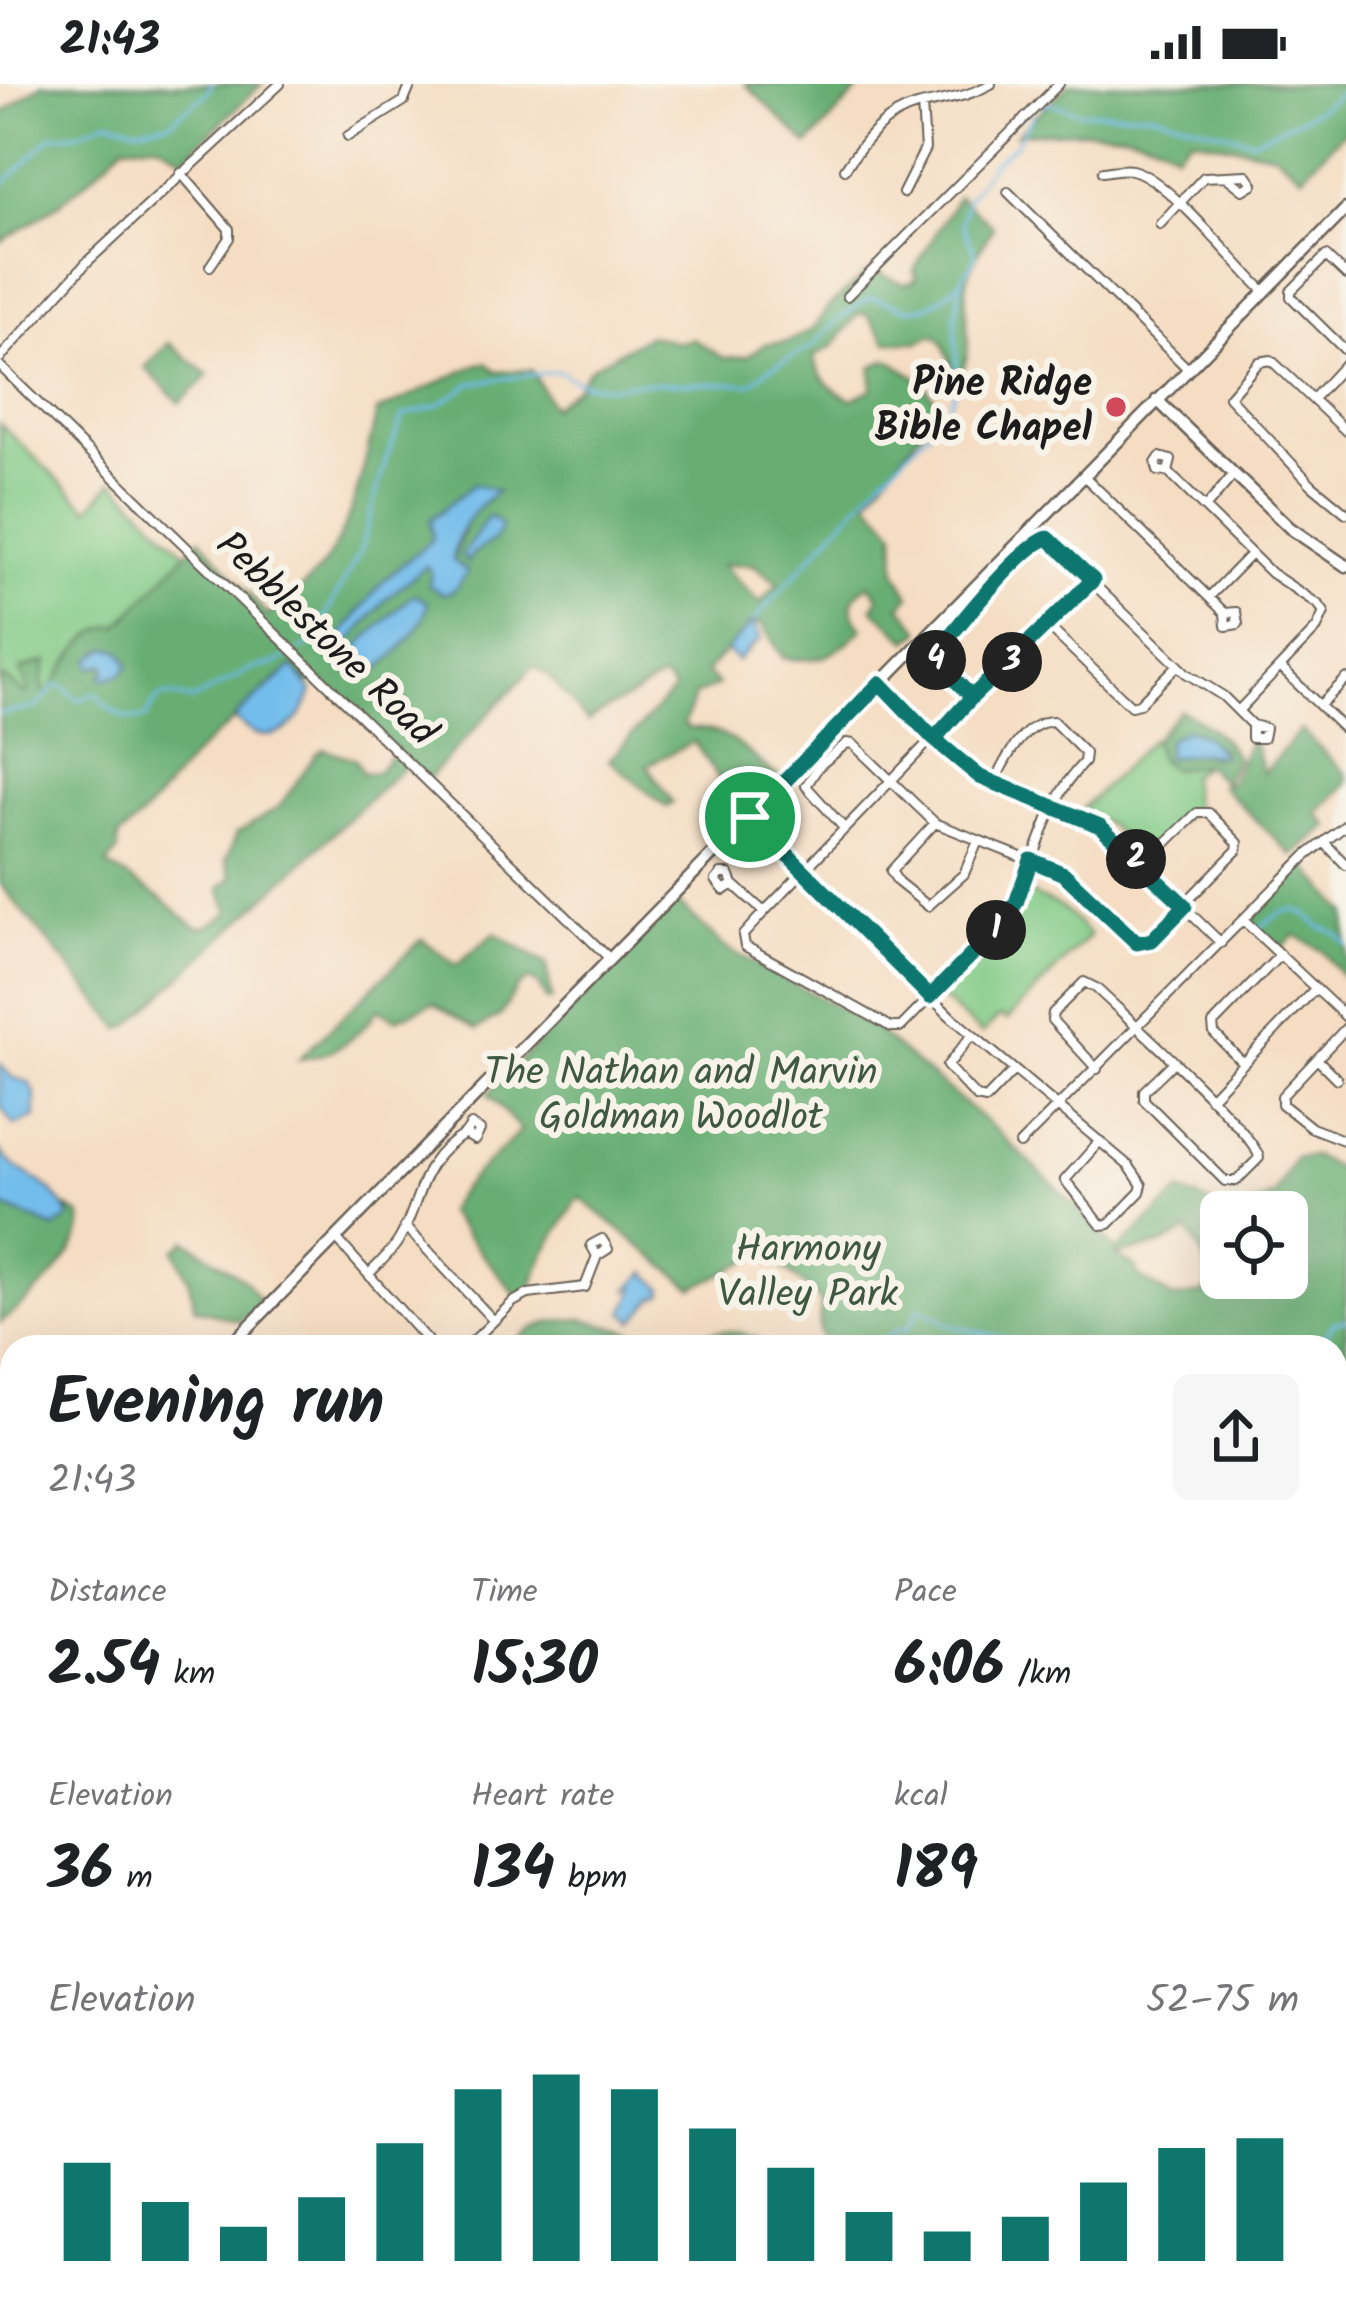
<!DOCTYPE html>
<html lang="en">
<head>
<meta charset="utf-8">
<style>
	body { margin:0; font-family:Kalam,sans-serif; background:#f6f6f6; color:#202124; height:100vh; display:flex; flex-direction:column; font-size:45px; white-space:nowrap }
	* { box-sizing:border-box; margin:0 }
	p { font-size:39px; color:#757577 }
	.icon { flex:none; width:66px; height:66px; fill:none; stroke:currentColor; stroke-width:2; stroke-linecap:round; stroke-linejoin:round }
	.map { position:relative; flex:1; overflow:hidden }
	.side { position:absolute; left:0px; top:1251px; width:1347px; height:975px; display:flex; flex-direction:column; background:#fff; border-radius:36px 36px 0 0; box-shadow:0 12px 48px #0002 }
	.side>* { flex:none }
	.buttons { position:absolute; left:1200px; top:1107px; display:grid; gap:24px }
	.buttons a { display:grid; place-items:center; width:108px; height:108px; border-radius:18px; background:#fff; box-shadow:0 12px 48px #0002; font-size:60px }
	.pin { position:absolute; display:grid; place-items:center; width:102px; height:102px; color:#fff; margin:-51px; border:6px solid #fff; border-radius:50%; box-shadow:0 3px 12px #0007 }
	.km { position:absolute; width:60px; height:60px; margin:-30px; border-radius:50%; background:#222; color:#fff; font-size:33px; line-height:60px; text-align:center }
	.round { display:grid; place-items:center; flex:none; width:126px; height:126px; border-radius:18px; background:#f6f6f6 }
	.overview { display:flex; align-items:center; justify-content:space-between; height:204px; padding:0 48px }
	h1 { font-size:66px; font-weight:700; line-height:90px }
	.metrics { display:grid; grid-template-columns:repeat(3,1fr); gap:18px; height:204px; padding:12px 48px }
	.metrics div { display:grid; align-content:center }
	.metrics b { font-size:60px; font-weight:700 }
	.metrics small { font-size:33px; font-weight:400 }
	.metrics p { font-size:33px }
	.chart { height:336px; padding:24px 48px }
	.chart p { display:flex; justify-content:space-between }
	.chart svg { width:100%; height:216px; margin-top:12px; stroke:#0f766e; stroke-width:6 }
	.status { display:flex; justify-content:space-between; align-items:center; height:84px; padding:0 60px; background:#fff; direction:ltr }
	.status svg { height:33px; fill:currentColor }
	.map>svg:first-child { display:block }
	.green { fill:#81ca86; stroke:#4e7351; stroke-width:3 }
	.forest { fill:#68ae73; stroke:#426548; stroke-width:3; fill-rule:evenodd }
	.water { fill:#73bdec; stroke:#486c84; stroke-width:3 }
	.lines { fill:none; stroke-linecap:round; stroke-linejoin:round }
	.stream { stroke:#73bdec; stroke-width:3 }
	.minor-casing { stroke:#686056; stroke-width:12 }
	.major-casing { stroke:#686056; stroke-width:15 }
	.minor { stroke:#fff; stroke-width:8 }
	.major { stroke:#fff; stroke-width:10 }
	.route-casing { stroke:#fff; stroke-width:24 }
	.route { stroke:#0f766e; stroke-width:15 }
	.poi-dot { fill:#d1495b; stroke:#f7f3e8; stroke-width:4.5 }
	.labels { text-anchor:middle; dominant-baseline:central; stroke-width:12; stroke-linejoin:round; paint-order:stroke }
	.poi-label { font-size:39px; font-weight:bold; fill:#1c1c1c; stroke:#f7f3e8; text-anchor:end }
	.street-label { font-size:39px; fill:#1c1c1c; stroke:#f7f3e8 }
	.park-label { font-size:39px; fill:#3f5941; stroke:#f7f3e8 }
</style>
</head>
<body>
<div class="status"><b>21:43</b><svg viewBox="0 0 49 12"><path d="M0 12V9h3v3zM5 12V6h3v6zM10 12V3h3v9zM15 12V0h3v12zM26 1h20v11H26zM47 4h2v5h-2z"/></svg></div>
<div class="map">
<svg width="1346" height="2225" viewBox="0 0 1346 2225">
	<rect width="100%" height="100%" fill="#f7f3e8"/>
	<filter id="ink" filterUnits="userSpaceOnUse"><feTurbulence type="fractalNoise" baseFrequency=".00833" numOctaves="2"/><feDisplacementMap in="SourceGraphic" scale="24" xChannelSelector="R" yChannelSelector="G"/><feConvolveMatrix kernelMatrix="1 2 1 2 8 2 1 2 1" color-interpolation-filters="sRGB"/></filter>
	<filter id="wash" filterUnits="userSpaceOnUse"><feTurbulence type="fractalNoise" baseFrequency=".004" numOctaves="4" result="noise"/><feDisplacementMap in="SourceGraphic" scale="48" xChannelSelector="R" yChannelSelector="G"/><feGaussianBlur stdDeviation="2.7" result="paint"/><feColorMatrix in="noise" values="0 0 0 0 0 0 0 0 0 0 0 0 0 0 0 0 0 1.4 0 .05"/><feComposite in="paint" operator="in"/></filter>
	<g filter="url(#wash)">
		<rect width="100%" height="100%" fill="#f5ddc3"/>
		<!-- green -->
		<path class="green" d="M0 340 89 425 113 397 188 471 46 615 0 618Z
			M1152 655 1167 674 1186 672 1205 681 1190 692 1194 722 1143 773 1107 740 1082 725Z
			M1026 807 1062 824 1090 851 1007 936 1000 932 982 950 938 912 1006 843Z
			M12 1896V2011L0 1999V1909Z
			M1335 2160H1346V2225H1158L1154 2214H1335Z"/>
		<!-- forest -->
		<path class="forest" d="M42 0H262L184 74 158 59 123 61C83 104 51 129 0 158V31Z
			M745 0H864L808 61Z
			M1069 0H1346V46L1302 92 1276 70 1190 54 1176 69C1137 38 1066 48 1017 50Z
			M958 112 993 142C985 159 970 179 967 197 960 228 979 269 957 293L941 256 933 251 918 258H887L867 230H858L833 262 814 272C817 292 834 310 853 315L872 305V283L888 275 919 295 941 322 868 415 895 447 896 487 910 512 901 522 920 545 919 549 908 557 873 524 879 513 870 501C849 509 847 530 863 544 835 571 823 580 783 574L762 540 753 538 706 588 718 601 695 611 684 640 689 645C728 642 751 673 782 696L755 723 719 695 694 658 647 681 673 719 666 723 609 676 674 606 663 594C648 600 639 610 625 616 610 623 601 627 588 638L548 591 534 582 428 695 409 678 130 941 121 945 0 800V595H6L25 610 29 606 20 586 47 577 42 596 46 613C64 587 83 542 119 542L200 454 268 532C286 515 309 501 324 480 354 437 365 378 377 328L478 280 487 279 497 288 532 286 552 323 577 303 590 284 649 251 680 258 693 255 724 274 748 272 765 260 787 258 813 245 828 223 871 186 904 200 916 196 914 186ZM475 401 496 408 469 432 453 476 432 488 426 482 422 484 385 516 344 565 334 572 330 568 357 529 433 455 430 436ZM752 480 778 499 760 519 722 481ZM280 592 304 593 308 599 319 595 396 666 377 688 363 689 355 675 324 665 316 670 279 723 237 749 226 776 232 793 220 804 229 829 206 843 194 842 162 815 107 781 118 767V753C155 726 176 686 210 656 220 647 231 642 237 631Z
			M169 259 209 291 180 319 145 284Z
			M1180 626C1205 638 1222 650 1237 674L1224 699 1205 681 1172 685 1160 676 1153 657ZM1192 646 1222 667 1212 673 1201 669 1167 674 1168 656Z
			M1301 646 1346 690V700L1317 730 1329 742 1293 772 1221 702 1230 699 1249 658 1255 661 1263 689Z
			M1305 781 1346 829V897L1322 867 1295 851 1280 865 1251 836Z
			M676 817 726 864 868 939 995 1045 1089 1135 1116 1167 1181 1107 1229 1128H1221V1194H1287V1128H1238L1275 1110 1295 1073 1313 1072 1343 1086 1346 1082V1360L1335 1372V1263H824L819 1245 821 1217 766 1168 693 1204 579 1113 543 1172 530 1208 517 1212 447 1128C468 1089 493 1078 521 1046L488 1010ZM1188 1147C1202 1165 1208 1180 1210 1202L1202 1210 1173 1214 1139 1193 1134 1182 1116 1171 1162 1161Z
			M495 849 546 880 552 916 547 917 538 900 528 896 517 904 501 931 477 945 433 919 396 935 378 925C359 953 333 972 299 975L422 855 456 881Z
			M0 1121 70 1130 63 1121 81 1132C86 1170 28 1217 0 1239Z
			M186 1156 245 1196 262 1220 239 1237 195 1224 188 1194 175 1166Z
			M583 1235 685 1262C712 1238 745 1246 773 1263H509C532 1240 551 1236 583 1235Z
			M12 1365V1477L0 1491V1373Z
			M1335 1863 1346 1870V1961L1335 1951Z
			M347 2214H520L507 2225H338Z"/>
		<!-- water -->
		<path class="water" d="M474 400 497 407C473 425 456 446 453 476L468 488 453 507 444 510 429 502 431 488 426 482 385 516 344 565 334 572 330 568 336 558 383 497 433 455 430 436Z
			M489 432 502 442 494 456 472 470 467 478 462 471Z
			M414 510 428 519C424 544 388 582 364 593L351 582 362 558Z
			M753 538 761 555 737 577 726 567Z
			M107 564 120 566 129 581 122 590 105 595 101 593 107 586 105 580 92 584 90 576Z
			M293 582 312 607C304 634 282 660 253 649 247 646 242 640 236 637L237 631Z
			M1188 645 1205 652 1223 672 1201 669 1166 674 1168 656Z
			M0 980 13 994 29 998 35 1009V1033L15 1042 0 1022Z
			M0 1067C19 1094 56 1096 69 1134L54 1144 0 1121Z
			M646 1188 663 1205V1210L653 1215 634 1237 624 1228 636 1204 629 1205Z"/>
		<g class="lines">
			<!-- stream -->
			<path class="stream" d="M1041 22 1048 18 1079 28 1152 29 1252 56C1285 42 1322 28 1346 3
				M0 104 52 52 79 49 108 36 138 44 170 38 207 9 212 0
				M753 538 879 397 946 330 957 300 955 234 962 195
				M298 567 310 561 360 468 386 375 403 332 437 322 472 299 560 287C576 301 611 307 630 299L751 300 768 285 812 263 839 235 869 214C884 214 891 221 905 224 935 231 965 196 976 171L962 138 967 116 993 79 1016 60 1034 29
				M0 630 37 623 56 601 63 602 78 616 96 609C107 625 125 639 146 634 159 604 166 611 193 616L251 585 275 580 291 571
				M1259 845C1271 835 1288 818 1305 830 1311 834 1315 840 1321 843 1333 848 1338 849 1346 860
				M741 1263H750
				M878 1263 896 1246 909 1244 920 1223 949 1241 1040 1263
				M1320 1263 1333 1239 1346 1236
				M0 1409 12 1404
				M1335 1896 1346 1906
				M396 2214 398 2225
				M445 2214H451
				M376 2225 381 2214
				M405 2225 417 2214"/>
		</g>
	</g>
	<g filter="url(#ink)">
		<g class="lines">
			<defs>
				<path id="minor" d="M348 52 404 17 411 0
					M845 85C864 57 883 31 917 22 944 15 966 14 991 0
					M1103 88C1112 87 1123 84 1132 86 1168 94 1235 180 1265 208
					M181 89 229 145V154L210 182
					M1008 108 1188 285
					M903 109 925 65 922 21
					M1160 140 1204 93 1247 91 1253 100 1243 106 1229 95
					M1346 191 1326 172 1291 207V213L1346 267
					M847 212 1059 0
					M0 274 88 177 280 0
					M0 282 608 873
					M1313 315 1346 279
					M1346 347 1271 276 1259 278 1229 313 1312 401 1346 429
					M1168 388 1171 376 1160 373 1156 379 1158 387 1168 388 1271 489 1319 521 1324 528 1317 544 1239 626
					M1084 392 1225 529 1226 542 1238 540 1236 528 1225 529
					M1205 424 1234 390
					M1209 513 1251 470
					M1049 543 1131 622 1139 620 1178 581
					M1280 583 1346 647
					M881 600 972 688 1100 742 1221 859
					M972 613 937 578V568L1006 489 1045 453 1186 589 1223 612 1252 641V654H1263L1265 644 1252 641
					M1320 621 1346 595
					M994 699C1005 675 1024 638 1053 637L1085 669 1084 678C1040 723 1037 787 1004 838L901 943H891L745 862 743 851 764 828 972 613 1093 496
					M750 733 950 932 1129 1082 1142 1101 1140 1108 1109 1140 1101 1141 1065 1096 1100 1057
					M935 739 891 787 898 798 928 822 964 790 978 757
					M844 744 806 702 819 682 847 659 853 660 935 739 1064 790 1129 853 1145 860 1237 766 1238 759 1209 729H1197L1143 781
					M1324 758 1346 781
					M733 800 724 806 716 796 721 790H729L733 800 764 828
					M1244 837 1346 933
					M1346 944 1282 1012V1020L1312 1044 1346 1057
					M972 951 947 982 976 1013 986 1015 1013 987
					M1317 975 1337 995
					M1243 979 1214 949 1213 940 1278 873
					M1097 985 1052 936 1053 929 1084 898 1096 904C1122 929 1257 1050 1259 1074L1236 1097H1225L1144 1016V1007L1173 979
					M1210 1014 1314 906
					M1020 1060 1306 772 1346 741
					M405 1142 493 1236
					M336 1154 433 1263
					M369 1190C379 1179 393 1167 400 1154 423 1113 418 1077 465 1050L475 1056 480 1046 471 1041 465 1050
					M467 1263 513 1218 528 1210 585 1203 597 1172 608 1165 602 1155 591 1161 597 1172
					M1335 1423 1346 1422
					M1335 1524 1346 1537
					M0 1554 12 1567
					M1335 1587 1346 1598
					M0 1607 12 1594
					M1335 1649 1346 1660
					M0 1689 12 1680
					M1335 1713 1346 1701
					M0 1774 12 1785
					M2 1775 12 1765
					M0 1864 12 1852
					M1335 1990 1346 2003
					M0 2009 12 2021
					M1335 2023 1346 2015
					M1335 2132 1346 2131
					M109 2214 120 2225
					M191 2214 202 2225
					M639 2214 649 2225
					M1080 2214 1086 2225
					M1146 2214 1150 2225
					M96 2225 106 2214
					M269 2225 277 2216 285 2225
					M561 2225 572 2214
					M833 2225 840 2214
					M1002 2225 1005 2214"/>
				<path id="major" d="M1157 316 1290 444 1346 482
					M229 1263 1346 125
					M0 1497 12 1484
					M1335 1775 1346 1765
					M901 2225 911 2214"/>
			</defs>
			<!-- minor casing -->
			<use href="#minor" class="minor-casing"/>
			<!-- major casing -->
			<use href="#major" class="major-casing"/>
			<!-- minor -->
			<use href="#minor" class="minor"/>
			<!-- major -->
			<use href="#major" class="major"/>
		</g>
	</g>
	<g class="lines" filter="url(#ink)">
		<defs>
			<path id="route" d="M750 733 930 913 1004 838 1016 819 1031 776 1064 790 1137 859 1152 856 1185 822 1100 742 980 693 934 655 972 613 1093 496 1048 454C1022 461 957 543 937 568V578L972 613 934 655 880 599 750 733"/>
		</defs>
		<!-- route casing -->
		<use href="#route" class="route-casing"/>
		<!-- route -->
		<use href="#route" class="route"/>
	</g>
	<!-- markers -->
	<circle class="poi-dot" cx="1116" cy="323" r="12"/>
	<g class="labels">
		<!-- poi labels -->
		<g class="poi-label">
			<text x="1092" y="301">Pine Ridge<tspan x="1092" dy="45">Bible Chapel</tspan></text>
		</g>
		<!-- street labels -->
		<g class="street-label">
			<text transform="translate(325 556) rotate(44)">Pebblestone Road</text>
		</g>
		<!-- park labels -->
		<g class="park-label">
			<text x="681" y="990">The Nathan and Marvin<tspan x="681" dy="45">Goldman Woodlot</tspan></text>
			<text x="808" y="1167">Harmony<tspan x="808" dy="45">Valley Park</tspan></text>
		</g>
	</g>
</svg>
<div class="buttons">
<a><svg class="icon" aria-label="locate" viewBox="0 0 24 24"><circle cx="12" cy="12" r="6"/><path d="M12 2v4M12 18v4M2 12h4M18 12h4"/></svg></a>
</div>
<div class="pin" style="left:750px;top:733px;background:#1e9e55"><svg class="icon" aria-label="arrive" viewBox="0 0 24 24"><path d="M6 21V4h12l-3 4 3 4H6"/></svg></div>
<b class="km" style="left:996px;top:846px">1</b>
<b class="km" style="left:1136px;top:775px">2</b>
<b class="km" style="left:1012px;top:578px">3</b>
<b class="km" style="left:936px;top:576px">4</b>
<section class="side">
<div class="overview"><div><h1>Evening run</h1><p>21:43</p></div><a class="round"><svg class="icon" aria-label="share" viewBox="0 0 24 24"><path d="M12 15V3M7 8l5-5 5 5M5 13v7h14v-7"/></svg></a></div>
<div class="metrics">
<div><p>Distance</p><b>2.54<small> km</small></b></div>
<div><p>Time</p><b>15:30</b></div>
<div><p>Pace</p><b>6:06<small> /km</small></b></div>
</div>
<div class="metrics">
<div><p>Elevation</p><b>36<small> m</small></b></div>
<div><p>Heart rate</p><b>134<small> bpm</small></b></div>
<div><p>kcal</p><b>189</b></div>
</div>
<div class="chart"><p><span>Elevation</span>52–75 m</p>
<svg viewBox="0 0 160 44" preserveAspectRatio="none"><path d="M5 44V24M15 44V32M25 44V37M35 44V31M45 44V20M55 44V9M65 44V6M75 44V9M85 44V17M95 44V25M105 44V34M115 44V38M125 44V35M135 44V28M145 44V21M155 44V19"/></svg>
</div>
</section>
</div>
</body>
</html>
